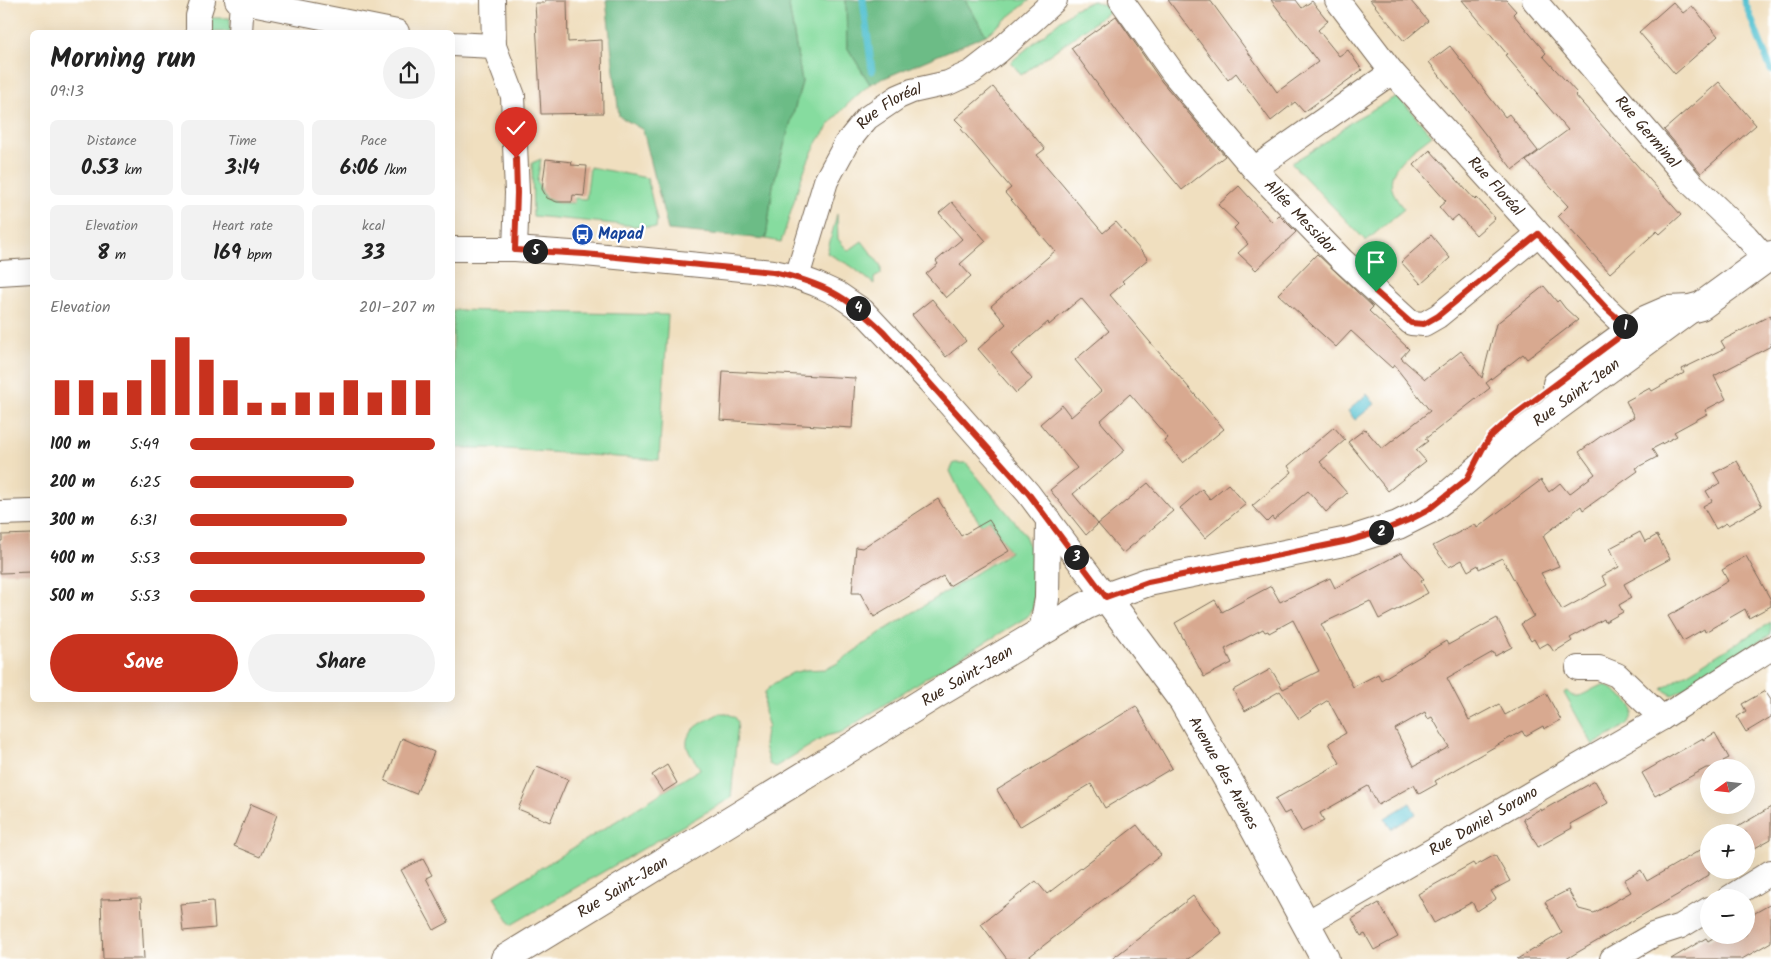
<!DOCTYPE html>
<html lang="en">
<head>
<meta charset="utf-8">
<style>
	body { margin:0; font-family:Kalam,sans-serif; background:#f2f2f2; color:#222; height:100vh; display:flex; flex-direction:column; font-size:19px; white-space:nowrap }
	* { box-sizing:border-box; margin:0 }
	p { font-size:16px; color:#767676 }
	.icon { flex:none; width:28px; height:28px; fill:none; stroke:currentColor; stroke-width:2; stroke-linecap:round; stroke-linejoin:round }
	.map { position:relative; flex:1; overflow:hidden }
	.details { position:absolute; left:30px; top:30px; width:425px; height:672px; display:flex; flex-direction:column; background:#fff; border-radius:8px; box-shadow:0 5px 20px #0002 }
	.details>* { flex:none }
	.needle { width:32px; rotate:255deg }
	.controls { position:absolute; left:1700px; top:759px; display:grid; gap:10px }
	.controls a { display:grid; place-items:center; width:55px; height:55px; border-radius:50%; background:#fff; box-shadow:0 5px 20px #0002; font-size:25px }
	.pin { position:absolute; display:grid; place-items:center; width:42px; height:42px; color:#fff; margin:-51px -21px; border-radius:50% 50% 50% 0; rotate:-45deg; box-shadow:0 0 5px #0007 }
	.pin .icon { rotate:45deg }
	.km { position:absolute; width:25px; height:25px; margin:-12px; border-radius:50%; background:#222; color:#fff; font-size:14px; line-height:25px; text-align:center }
	.round { display:grid; place-items:center; flex:none; width:52px; height:52px; border-radius:26px; background:#f2f2f2 }
	.overview { display:flex; align-items:center; justify-content:space-between; height:85px; padding:0 20px }
	h1 { font-size:28px; font-weight:800; line-height:38px }
	.stats { display:grid; grid-template-columns:repeat(3,1fr); gap:8px; height:85px; padding:5px 20px }
	.stats div { display:grid; align-content:center; border-radius:8px; background:#f2f2f2; text-align:center }
	.stats b { font-size:21px; font-weight:800 }
	.stats small { font-size:14px; font-weight:400 }
	.stats p { font-size:14px }
	.chart { height:140px; padding:10px 20px }
	.chart p { display:flex; justify-content:space-between }
	.chart svg { width:100%; height:90px; margin-top:5px; stroke:#c8321e; stroke-width:6 }
	.action { display:flex; gap:10px; margin-top:auto; padding:10px 20px }
	.action a { flex:1; height:58px; border-radius:30px; background:#c8321e; color:#fff; font-size:20px; font-weight:800; line-height:58px; text-align:center }
	.action a+a { background:#f2f2f2; color:#222 }
	ul { padding:0 20px; list-style:none; font-size:16px }
	li { display:grid; grid-template-columns:80px 60px 1fr; align-items:center; height:38px }
	li i { height:12px; border-radius:6px; background:#c8321e }
	.map>svg:first-child { display:block }
	.green { fill:#86dc9f; stroke:#60835e }
	.forest { fill:#6cbc86; stroke:#547352 }
	.water { fill:#57c2d1; stroke:#497678 }
	.lines { fill:none; stroke-linecap:round; stroke-linejoin:round }
	.stream { stroke:#57c2d1; stroke-width:7 }
	.building { fill:#d8a990; fill-rule:evenodd }
	.street-casing { stroke:#7a6956; stroke-width:26 }
	.secondary-casing { stroke:#7a6956; stroke-width:30 }
	.street { stroke:#fff; stroke-width:24 }
	.secondary { stroke:#fff; stroke-width:28 }
	.route-casing { stroke:#fff; stroke-width:10 }
	.route { stroke:#c8321e; stroke-width:6 }
	.labels { text-anchor:middle; dominant-baseline:central; stroke-width:4.5; stroke-linejoin:round; paint-order:stroke }
	.street-label { font-size:16px; fill:#3b2a1e; stroke:#fff }
	.transit-label { font-size:16px; font-weight:bold; fill:#164399; stroke:#fff; text-anchor:start }
</style>
</head>
<body>
<div class="map">
<svg width="1771" height="959" viewBox="0 0 1771 959">
	<rect width="100%" height="100%" fill="#fff"/>
	<filter id="ink" filterUnits="userSpaceOnUse"><feTurbulence type="fractalNoise" baseFrequency=".02" numOctaves="2"/><feDisplacementMap in="SourceGraphic" scale="10" xChannelSelector="R" yChannelSelector="G"/><feConvolveMatrix kernelMatrix="1 2 1 2 8 2 1 2 1" color-interpolation-filters="sRGB"/></filter>
	<filter id="wash" filterUnits="userSpaceOnUse"><feTurbulence type="fractalNoise" baseFrequency=".0096" numOctaves="4" result="noise"/><feDisplacementMap in="SourceGraphic" scale="20" xChannelSelector="R" yChannelSelector="G"/><feGaussianBlur stdDeviation="1.12" result="paint"/><feColorMatrix in="noise" values="0 0 0 0 0 0 0 0 0 0 0 0 0 0 0 0 0 1.4 0 .05"/><feComposite in="paint" operator="in"/></filter>
	<g filter="url(#wash)">
		<rect width="100%" height="100%" fill="#f0dfbf"/>
		<!-- green -->
		<path class="green" d="M788 0H846L847 47 870 84C854 98 837 113 825 131 802 161 794 207 781 242L766 239 773 185 802 82Z
			M965 0H1030L986 35Z
			M1093 1 1104 5 1110 11 1021 75 1011 62 1074 9Z
			M208 18H230V32H208Z
			M1397 96 1432 135C1414 150 1380 169 1395 196 1397 201 1401 205 1404 209L1366 241 1291 163 1325 143 1352 121Z
			M541 159 537 181 545 198 558 203H574L575 198 586 199 590 167 647 178 657 220 656 228 533 216 532 163Z
			M837 214 838 239 848 251 862 241 881 266V274L874 278V284L851 266 827 253Z
			M453 310 668 315 659 460 492 448H453Z
			M954 463H966L1024 533 1036 563 1033 608 1027 617 913 686 842 732 826 736 775 767 769 764 764 746 766 729 769 727 764 712 765 692 773 684 792 673 804 670 826 669 836 664 880 633 1010 552 990 520 981 525 961 494 950 471Z
			M1771 622V634L1679 692 1672 695 1662 689Z
			M1604 685C1612 687 1617 693 1624 698 1651 719 1610 734 1593 745L1564 693 1568 691 1572 696C1584 698 1592 687 1604 685Z
			M720 713 728 714 735 717 738 722 731 798 511 925 494 897 700 769C697 762 690 756 688 749 681 730 708 720 720 713Z"/>
		<!-- forest -->
		<path class="forest" d="M606 0H788L802 82 773 185 766 239 668 230 643 130 619 116Z
			M846 0H965L986 35 870 84 847 47Z"/>
		<!-- water -->
		<path class="water" d="M1367 394 1375 404 1355 420 1348 411Z
			M1410 803 1416 814 1391 829 1385 818Z"/>
		<g class="lines">
			<!-- stream -->
			<path class="stream" d="M863 0 872 71
				M1744 0 1771 70"/>
		</g>
		<g id="blocks">
			<!-- building -->
			<path class="building" d="M545 0H567L568 42 602 40 603 113 541 114 535 3H545Z
				M1168 0H1210L1277 92 1318 62 1271 0H1296L1302 8 1312 1 1328 21 1318 30 1339 56 1348 50 1362 70 1304 112 1295 102 1271 121 1236 73 1228 80Z
				M1370 0H1410L1428 21 1404 41Z
				M1462 0H1506L1516 11 1513 14 1546 53 1543 56 1577 93 1575 95 1681 215 1660 234 1657 231 1610 273 1558 216 1568 206 1526 161 1568 130 1537 94 1538 93 1505 55 1507 54Z
				M1673 2 1683 13 1692 6 1718 36 1675 74 1639 32Z
				M1116 16 1162 82 1225 156 1182 190 1119 114 1071 48Z
				M1450 46 1505 117 1509 114 1538 151 1513 170 1429 62Z
				M1719 82 1756 125 1701 173 1664 130Z
				M993 87 1045 149 1037 155 1103 233 1116 222 1148 259 1122 281 1124 283 1110 295 1224 429 1183 463 1164 441 1168 438 1130 394 1100 421 1125 450 1073 494 1098 524 1086 535 1050 490 1077 468 1040 424 1062 405 1071 417 1101 391 1075 360 1109 331 1081 298 1049 325 1048 322 1011 354 1032 379 1016 393 978 349 1006 324 991 306 1055 251 1005 193 1011 188 961 129 963 127 955 119Z
				M1430 150 1475 200 1477 198 1495 218 1476 235 1458 215 1451 221 1439 207 1446 201 1414 165Z
				M546 159 572 162 571 165 587 166 584 196 573 195 572 202H557L547 198 542 189Z
				M1239 186 1272 222 1279 215 1296 232 1256 270 1238 253 1248 244 1234 228 1238 224 1218 205Z
				M952 202 986 241 960 264 971 276 946 298 926 274 938 264 936 261 962 239 939 213Z
				M1431 235 1450 258 1421 284 1401 262Z
				M1317 254 1373 307 1369 311 1409 349 1401 358 1425 379 1461 351 1482 378 1496 324 1544 286 1557 302 1559 300 1565 308 1578 320 1527 359 1523 354 1486 383 1490 388 1425 439 1428 441 1416 450 1426 461 1388 491 1348 442 1365 429 1382 449 1430 411 1394 365 1392 368 1351 331 1336 347 1278 294Z
				M932 299 966 341 946 357 912 315Z
				M1771 315V346L1714 376 1726 399 1705 410 1707 414 1674 432 1677 436 1652 449 1657 457 1636 468 1638 471 1583 510 1581 506 1543 536 1559 566 1541 573 1562 610 1607 585 1602 576 1619 567 1610 548 1640 532 1645 542 1657 535 1670 559 1624 584 1631 598 1619 605 1623 612 1605 622 1604 619 1570 638 1572 641 1554 652 1548 643 1539 648 1534 639 1531 641 1521 624 1534 616 1502 558 1479 569 1478 565 1468 571 1462 560 1449 567 1433 546 1475 524 1477 528 1541 480 1549 492 1560 483 1569 494 1595 474 1579 452 1604 434 1634 417 1626 401 1650 388 1652 391 1684 373 1682 369 1725 348 1721 341Z
				M723 371 855 378 852 428 720 420Z
				M1334 427 1345 440 1320 462 1347 493 1326 512 1308 491 1274 520 1272 517 1267 522 1252 506 1292 472 1288 466Z
				M1737 461 1762 506 1728 525 1726 523 1716 529 1703 506 1712 501 1706 491 1720 483 1714 473Z
				M1148 483 1173 511 1123 553 1098 524Z
				M1228 484 1246 504 1205 538 1180 508 1202 489 1210 499Z
				M938 499 961 536 989 520 1009 551 949 586 943 576 874 617 860 593H852L856 547 862 548Z
				M32 534V572L0 573V541H2V535Z
				M1401 553 1424 579 1421 581 1428 593 1379 619 1370 601 1321 624 1353 687 1378 674 1381 680 1446 641 1448 645 1497 618 1512 647 1495 656 1493 652 1447 678 1469 720 1499 704 1505 715 1546 693 1561 720 1544 729 1543 726 1525 736 1522 731 1435 781 1437 784 1419 794 1414 785 1378 805 1368 786 1320 813 1324 821 1302 832 1290 811 1284 814 1275 799 1340 763 1329 743 1346 733 1328 700 1299 719 1280 691 1245 711 1233 690 1271 669 1283 689 1319 671 1293 620 1269 633 1268 631 1265 632 1263 629 1225 649 1232 663 1204 677 1175 623 1215 600 1222 612 1271 586 1280 602 1330 578 1335 588ZM1425 712 1428 719 1432 717 1449 747 1414 766 1395 729Z
				M1746 556 1771 600V606L1749 618 1745 609 1705 632 1704 629 1683 641 1668 616 1728 581 1722 570Z
				M1765 691 1771 700V717L1746 732 1737 717 1746 711 1742 704Z
				M1136 706 1172 768 1105 808 1091 784 1019 827 997 790Z
				M1715 733 1729 758 1723 761 1726 768H1706L1655 796 1642 773 1703 738V740Z
				M402 738 434 752 416 794 385 781Z
				M667 765 677 783 663 792 652 775Z
				M537 766 568 779 550 822 518 809Z
				M1595 781 1608 803 1570 824 1572 828 1538 847 1523 819 1540 809 1541 811Z
				M251 804 277 815 260 857 234 846Z
				M1771 807V839L1746 853V832H1729Z
				M1137 825 1161 855 1026 959H1007L981 924 1036 881 1047 894Z
				M1709 845V875L1679 894 1566 959H1517L1562 933 1545 902 1568 890 1579 909 1594 913 1631 892 1624 880 1641 870 1647 881Z
				M1495 855 1510 881 1491 891 1496 899 1477 911 1472 902 1434 923 1418 894 1473 863 1475 866Z
				M423 859 432 875 426 878 449 922 434 930 401 870Z
				M1193 896 1222 933 1189 959H1112Z
				M141 898 144 959H103L101 899Z
				M213 901 215 928 183 931 180 904Z
				M1379 903 1398 937 1374 950 1365 934 1361 936 1352 919Z
				M1771 904V942L1742 959H1671L1706 938 1708 941 1718 935H1746V918Z"/>
		</g>
	</g>
	<g filter="url(#ink)">
		<use href="#blocks" fill-opacity="0" stroke="#7a6956" stroke-width="1"/>
		<g class="lines">
			<defs>
				<g id="street">
					<path d="M237 0 397 32"/>
					<path d="M493 0 494 46"/>
					<path id="s1" d="M1121 0 1173 73 1254 169 1342 260 1411 323 1424 324 1438 316 1538 234"/>
					<path id="s2" d="M1337 0 1392 72 1607 309 1643 343"/>
					<path id="s3" d="M1534 0 1693 185 1746 236 1766 259"/>
					<path d="M198 32V16L203 0"/>
					<path d="M240 32 242 1"/>
					<path d="M452 44 494 46 513 96 517 193 515 249"/>
					<path d="M1254 169 1392 72"/>
					<path d="M452 249H515L585 254 773 272 797 277 816 284 838 294 863 311 929 381 1028 493 1106 597"/>
					<path d="M0 273 32 271"/>
					<path id="s4" d="M797 277 826 181 846 144 867 118 898 97 912 91 948 83 972 72 999 51 1055 0"/>
					<path d="M0 513 32 512"/>
					<path d="M1041 631 1047 599 1048 519"/>
					<path d="M1578 668H1599L1617 675 1662 718"/>
					<path d="M1729 898 1771 872"/>
					<path id="s5" d="M1305 924 1662 718 1771 648"/>
					<path d="M1612 959 1653 935 1681 926 1709 909"/>
				</g>
				<g id="secondary">
					<path d="M1557 384 1645 320 1668 310 1690 309 1701 306 1771 255"/>
					<path id="s6" d="M1106 597 1183 701 1232 787 1325 959"/>
					<path id="s7" d="M505 959 835 757 938 693 1085 606 1106 597 1148 582 1348 541 1398 525 1428 510 1446 497 1516 437 1690 309"/>
				</g>
			</defs>
			<!-- street casing -->
			<use href="#street" class="street-casing"/>
			<!-- secondary casing -->
			<use href="#secondary" class="secondary-casing"/>
			<!-- street -->
			<use href="#street" class="street"/>
			<!-- secondary -->
			<use href="#secondary" class="secondary"/>
		</g>
	</g>
	<g class="lines" filter="url(#ink)">
		<defs>
			<path id="route" d="M516 158 517 193 515 250 585 254 773 272C823 283 847 296 884 332L1028 493 1106 597 1148 582 1348 541 1382 531 1411 519 1428 510 1467 479 1482 450 1490 437 1512 417 1630 329 1607 309 1538 234 1438 316 1424 324 1411 323 1376 292"/>
		</defs>
		<!-- route casing -->
		<use href="#route" class="route-casing"/>
		<!-- route -->
		<use href="#route" class="route"/>
	</g>
	<!-- icons -->
	<defs>
		<symbol id="bus-disc" viewBox="-11 -11 22 22"><circle r="9.5" fill="#1a4fb4" stroke="#fff"/><path d="M-5-6H5V4H4V6H2V4H-2V6H-4V4H-5ZM-3.5-4V0h7V-4ZM-3.5 1.2v1.5H-2V1.2ZM2 1.2v1.5H3.5V1.2Z" fill="#fff"/></symbol>
	</defs>
	<g fill-rule="evenodd">
		<use href="#bus-disc" x="570" y="222" width="25" height="25"/>
	</g>
	<g class="labels">
		<!-- street labels -->
		<g class="street-label">
			<text stroke="none"><textPath href="#s4" startOffset="201">Rue Floréal</textPath></text>
			<text stroke="none"><textPath href="#s3" startOffset="174">Rue Germinal</textPath></text>
			<text stroke="none"><textPath href="#s2" startOffset="245">Rue Floréal</textPath></text>
			<text stroke="none"><textPath href="#s1" startOffset="282">Allée Messidor</textPath></text>
			<text stroke="none"><textPath href="#s7" startOffset="1226">Rue Saint-Jean</textPath></text>
			<text stroke="none"><textPath href="#s7" startOffset="542">Rue Saint-Jean</textPath></text>
			<text stroke="none"><textPath href="#s6" startOffset="212">Avenue des Arènes</textPath></text>
			<text stroke="none"><textPath href="#s5" startOffset="206">Rue Daniel Sorano</textPath></text>
			<text stroke="none"><textPath href="#s7" startOffset="138">Rue Saint-Jean</textPath></text>
		</g>
		<!-- transit labels -->
		<g class="transit-label">
			<text x="598" y="234">Mapad</text>
		</g>
	</g>
</svg>
<div class="controls">
<a><svg class="needle" viewBox="-14 -14 28 28"><path d="M0-13l5 13h-10z" fill="#e53935"/><path d="M0 13l5-13h-10z" fill="#767676"/></svg></a>
<a>+</a>
<a>−</a>
</div>
<div class="pin" style="left:1376px;top:292px;background:#1e9e55"><svg class="icon" aria-label="arrive" viewBox="0 0 24 24"><path d="M6 21V4h12l-3 4 3 4H6"/></svg></div>
<div class="pin" style="left:516px;top:158px;background:#d93025"><svg class="icon" aria-label="check" viewBox="0 0 24 24"><path d="M5 12l5 5 9-10"/></svg></div>
<b class="km" style="left:1625px;top:326px">1</b>
<b class="km" style="left:1381px;top:532px">2</b>
<b class="km" style="left:1076px;top:557px">3</b>
<b class="km" style="left:858px;top:308px">4</b>
<b class="km" style="left:535px;top:251px">5</b>
<section class="details">
<div class="overview"><div><h1>Morning run</h1><p>09:13</p></div><a class="round"><svg class="icon" aria-label="share" viewBox="0 0 24 24"><path d="M12 15V3M7 8l5-5 5 5M5 13v7h14v-7"/></svg></a></div>
<div class="stats">
<div><p>Distance</p><b>0.53<small> km</small></b></div>
<div><p>Time</p><b>3:14</b></div>
<div><p>Pace</p><b>6:06<small> /km</small></b></div>
</div>
<div class="stats">
<div><p>Elevation</p><b>8<small> m</small></b></div>
<div><p>Heart rate</p><b>169<small> bpm</small></b></div>
<div><p>kcal</p><b>33</b></div>
</div>
<div class="chart"><p><span>Elevation</span>201–207 m</p>
<svg viewBox="0 0 160 44" preserveAspectRatio="none"><path d="M5 44V27M15 44V27M25 44V33M35 44V27M45 44V17M55 44V6M65 44V17M75 44V27M85 44V38M95 44V38M105 44V33M115 44V33M125 44V27M135 44V33M145 44V27M155 44V27"/></svg>
</div>
<ul>
<li><b>100 m</b>5:49<i style="width:100%"></i></li>
<li><b>200 m</b>6:25<i style="width:67%"></i></li>
<li><b>300 m</b>6:31<i style="width:64%"></i></li>
<li><b>400 m</b>5:53<i style="width:96%"></i></li>
<li><b>500 m</b>5:53<i style="width:96%"></i></li>
</ul>
<div class="action"><a>Save</a><a>Share</a></div>
</section>
</div>
</body>
</html>
